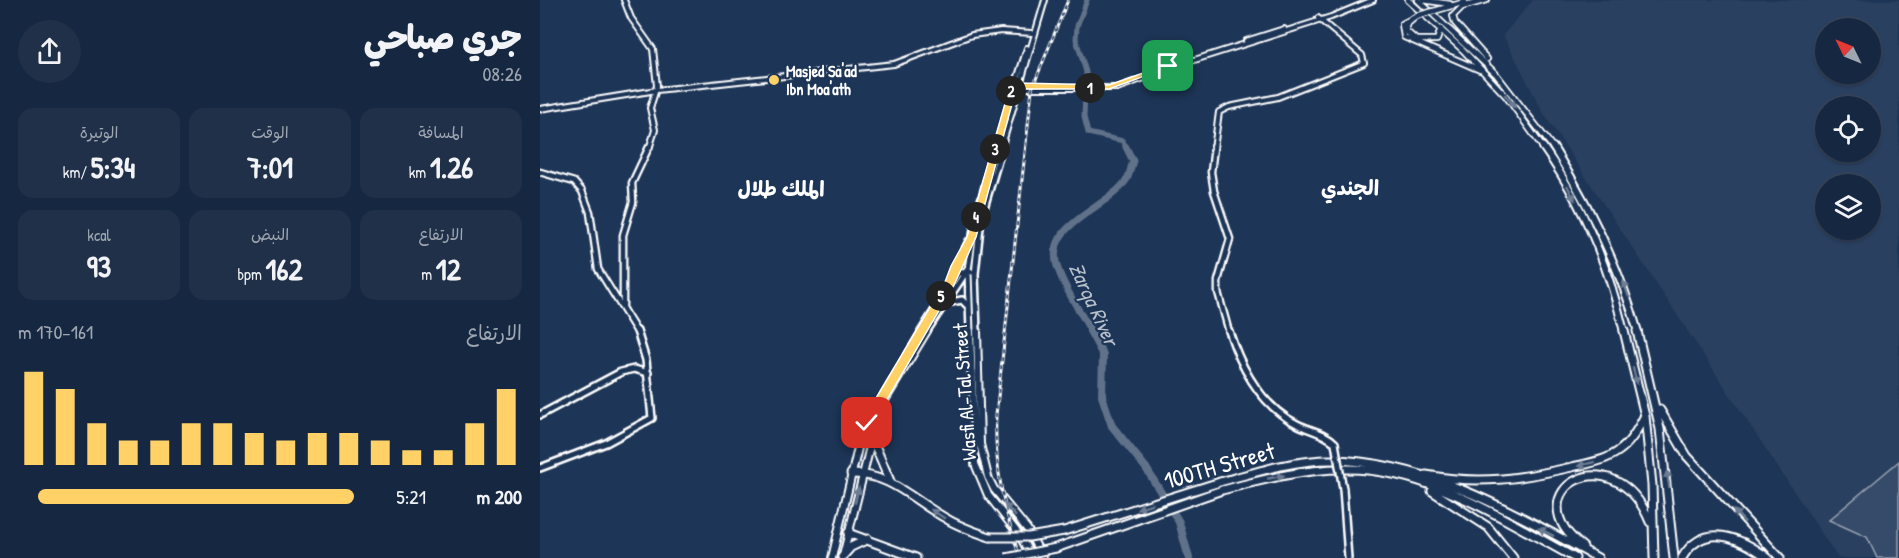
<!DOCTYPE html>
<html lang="ar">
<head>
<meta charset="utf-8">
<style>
	body { margin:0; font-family:"Patrick Hand","Playpen Sans Arabic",sans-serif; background:#1f3048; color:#f1f3f6; direction:rtl; height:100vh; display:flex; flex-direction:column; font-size:22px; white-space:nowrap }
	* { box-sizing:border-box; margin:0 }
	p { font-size:20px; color:#9ea6b1 }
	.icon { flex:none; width:33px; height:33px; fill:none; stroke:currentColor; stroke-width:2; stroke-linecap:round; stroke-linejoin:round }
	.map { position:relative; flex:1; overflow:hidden; direction:ltr }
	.side { display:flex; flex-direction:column; background:#162841; width:540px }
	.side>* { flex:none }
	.needle { width:39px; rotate:313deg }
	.controls { position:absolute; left:1275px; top:18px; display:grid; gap:12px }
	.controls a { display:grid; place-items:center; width:66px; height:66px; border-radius:50%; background:#162841; box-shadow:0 2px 4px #0004,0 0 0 2px #35445a; font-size:30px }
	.pin { position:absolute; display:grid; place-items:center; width:51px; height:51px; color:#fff; margin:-26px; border-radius:12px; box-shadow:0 3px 9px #0006 }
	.km { position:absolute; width:30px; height:30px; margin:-15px; border-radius:50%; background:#222; color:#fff; font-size:16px; line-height:30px; text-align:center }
	.round { display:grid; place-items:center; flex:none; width:63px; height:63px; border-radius:32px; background:#1f3048 }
	.summary { display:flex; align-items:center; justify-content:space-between; height:102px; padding:0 18px }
	h1 { font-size:33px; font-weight:800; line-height:45px }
	.figures { display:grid; grid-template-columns:repeat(3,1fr); gap:9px; height:102px; padding:6px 18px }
	.figures div { display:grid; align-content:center; border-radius:15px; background:#1f3048; text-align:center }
	.figures b { font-size:30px; font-weight:800 }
	.figures small { font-size:16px; font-weight:400 }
	.figures p { font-size:16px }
	.chart { height:168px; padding:12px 18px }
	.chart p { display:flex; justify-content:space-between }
	.chart svg { width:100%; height:108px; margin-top:6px; stroke:#ffd166; stroke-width:6 }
	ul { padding:0 18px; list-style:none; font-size:20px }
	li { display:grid; grid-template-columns:96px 72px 1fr; align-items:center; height:45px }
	li i { height:15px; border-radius:8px; background:#ffd166 }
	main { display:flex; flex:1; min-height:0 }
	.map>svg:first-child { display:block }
	.built { fill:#2a4161; fill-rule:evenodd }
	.green { fill:#364b69; stroke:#9aa5b4; stroke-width:1.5 }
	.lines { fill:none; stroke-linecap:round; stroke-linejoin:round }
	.river-far2 { stroke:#617289; stroke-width:5 }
	.river-far1 { stroke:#617289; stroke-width:7 }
	.river { stroke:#617289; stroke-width:8 }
	.secondary-far2-casing { stroke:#fff; stroke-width:8 }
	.secondary-far1-casing { stroke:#fff; stroke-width:9 }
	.secondary-casing { stroke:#fff; stroke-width:10 }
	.primary-far2-casing { stroke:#fff; stroke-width:8 }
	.primary-far1-casing { stroke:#fff; stroke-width:10 }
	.primary-casing { stroke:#fff; stroke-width:10 }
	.highway-far2-casing { stroke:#fff; stroke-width:8 }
	.highway-far1-casing { stroke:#fff; stroke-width:10 }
	.highway-casing { stroke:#fff; stroke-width:11 }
	.secondary-far2 { stroke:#1d3557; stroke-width:4 }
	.secondary-far1 { stroke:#1d3557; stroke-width:4.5 }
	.secondary { stroke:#1d3557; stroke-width:5 }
	.primary-far2 { stroke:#1d3557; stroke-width:4 }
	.primary-far1 { stroke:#1d3557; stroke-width:5 }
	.primary { stroke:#1d3557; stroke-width:6 }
	.highway-far2 { stroke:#1d3557; stroke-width:4.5 }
	.highway-far1 { stroke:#1d3557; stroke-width:6 }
	.highway { stroke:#1d3557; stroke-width:7 }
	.rail-casing { stroke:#fff; stroke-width:3 }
	.rail { stroke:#1d3557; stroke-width:1.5; stroke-dasharray:4; stroke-linecap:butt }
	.secondary-bridge-casing { stroke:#fff; stroke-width:10; stroke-linecap:butt }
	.highway-bridge-far1-casing { stroke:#fff; stroke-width:8; stroke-linecap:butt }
	.highway-bridge-casing { stroke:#fff; stroke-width:11; stroke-linecap:butt }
	.secondary-bridge { stroke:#1d3557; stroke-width:5 }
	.highway-bridge-far1 { stroke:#1d3557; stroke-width:4.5 }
	.highway-bridge { stroke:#1d3557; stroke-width:7 }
	.oneway { fill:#6c7c92 }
	.route { fill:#ffd166; stroke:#fff; stroke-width:1.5 }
	.poi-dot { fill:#ffd166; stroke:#1d3557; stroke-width:2 }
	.labels { text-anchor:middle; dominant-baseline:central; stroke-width:4.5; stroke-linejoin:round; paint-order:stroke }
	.far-poi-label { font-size:16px; font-weight:bold; fill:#fff; stroke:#1d3557; text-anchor:start }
	.street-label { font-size:20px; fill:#fff; stroke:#1d3557 }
	.neighbourhood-label { font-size:21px; font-weight:bold; fill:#fff; stroke:#1d3557 }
	.water-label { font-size:21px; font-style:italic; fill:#b8c0ca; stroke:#1d3557 }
	.near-street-label { font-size:24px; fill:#fff; stroke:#1d3557 }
</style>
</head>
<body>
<main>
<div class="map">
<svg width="1359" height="558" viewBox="0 0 1359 558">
	<rect width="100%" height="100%" fill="#1d3557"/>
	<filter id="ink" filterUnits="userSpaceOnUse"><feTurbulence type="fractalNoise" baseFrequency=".0167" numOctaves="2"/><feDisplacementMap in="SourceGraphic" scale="12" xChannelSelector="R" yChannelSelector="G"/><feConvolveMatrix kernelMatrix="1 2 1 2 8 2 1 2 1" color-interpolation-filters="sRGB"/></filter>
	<g filter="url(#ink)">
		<!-- built -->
		<path class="built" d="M993 0H1359V558H1298L1004 114 963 35ZM1286 28H1330V74H1286ZM1286 106H1330V152H1286ZM1286 184H1330V230H1286Z"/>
		<!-- green -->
		<path class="green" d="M1359 461V558H1337L1327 537 1289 520Z"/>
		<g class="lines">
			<!-- river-far2 -->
			<path class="river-far2" d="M547 0 537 26 536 39 546 72 544 117 548 133 583 141 587 149"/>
			<!-- river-far1 -->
			<path class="river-far1" d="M551 332C541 312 524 289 517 266 504 223 568 209 587 179 590 174 591 166 593 161L586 147"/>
			<!-- river -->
			<path class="river" d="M550 331 563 355 562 396 572 426 606 468 639 522 649 558"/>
			<defs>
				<path id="secondary-far2" d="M84 0 91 18 113 49 117 86 110 108 115 130 109 149
					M706 41 744 29
					M472 88H577L648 62 791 17 833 0
					M0 109 117 90 354 64 432 35 461 31 492 33
					M674 149 679 112 689 107 738 97 824 63 822 55 778 18"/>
				<path id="secondary-far1" d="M674 147 671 172 674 191 690 239 678 281V292L689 332
					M0 172 34 182 42 191 50 212 58 269 97 332
					M83 306V235L93 202 92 183 109 147"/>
				<path id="secondary" d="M689 331C701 368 721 406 757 424 770 431 784 432 795 443
					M0 415 81 372 94 369 108 373
					M0 468 66 443 112 418 106 360 97 331
					M803 489 808 558"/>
				<path id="primary-far2" d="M455 149 487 48
					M461 149 505 0"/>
				<path id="primary-far1" d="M412 276 429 241
					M406 303 422 300 429 307
					M381 332 418 273 431 272
					M386 332 428 269
					M430 332 428 270 435 222 456 147
					M437 332 435 274 441 218 462 147"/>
				<path id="primary" d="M430 331 435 464 448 495 480 536 492 558
					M437 331 440 444 448 477 454 489 487 529 503 558
					M303 556 339 410 387 331
					M292 558 321 435 382 331"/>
				<path id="highway-far2" d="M868 0 923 50 966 96 1004 149
					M878 0 956 74 1014 149
					M883 0 910 4
					M947 0 922 7 913 16 915 23 947 59
					M894 11 925 2
					M879 15 862 24 864 37 940 70
					M872 20 866 25V31L876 40H897L901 29"/>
				<path id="highway-far1" d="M1003 147C1042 202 1069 268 1084 332
					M1013 147C1050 206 1079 266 1098 332"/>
				<path id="highway" d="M1084 331 1105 416 1112 485 1114 558
					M1097 331 1120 429 1134 558
					M1120 410 1147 456 1240 558
					M331 436 350 481
					M311 474C350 473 374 501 407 519 420 527 435 532 450 537
					M886 475C940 485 979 479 1032 467 1049 463 1066 461 1080 450 1091 442 1098 429 1104 417
					M680 482C716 472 753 460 791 460 887 461 976 514 1058 558
					M682 490C722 480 762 469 803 469 887 467 964 520 1035 558
					M892 491 948 527 973 558
					M308 533 376 558
					M1043 547C971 492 1074 432 1110 522
					M302 557 311 547 328 539
					M1142 558C1164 521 1200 537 1228 558"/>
			</defs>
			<!-- secondary-far2 casing -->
			<use href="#secondary-far2" class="secondary-far2-casing"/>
			<!-- secondary-far1 casing -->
			<use href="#secondary-far1" class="secondary-far1-casing"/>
			<!-- secondary casing -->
			<use href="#secondary" class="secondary-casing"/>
			<!-- primary-far2 casing -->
			<use href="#primary-far2" class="primary-far2-casing"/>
			<!-- primary-far1 casing -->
			<use href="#primary-far1" class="primary-far1-casing"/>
			<!-- primary casing -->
			<use href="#primary" class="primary-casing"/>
			<!-- highway-far2 casing -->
			<use href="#highway-far2" class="highway-far2-casing"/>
			<!-- highway-far1 casing -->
			<use href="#highway-far1" class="highway-far1-casing"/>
			<!-- highway casing -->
			<use href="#highway" class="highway-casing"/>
			<!-- secondary-far2 -->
			<use href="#secondary-far2" class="secondary-far2"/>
			<!-- secondary-far1 -->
			<use href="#secondary-far1" class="secondary-far1"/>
			<!-- secondary -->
			<use href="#secondary" class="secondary"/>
			<!-- primary-far2 -->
			<use href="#primary-far2" class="primary-far2"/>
			<!-- primary-far1 -->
			<use href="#primary-far1" class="primary-far1"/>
			<!-- primary -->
			<use href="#primary" class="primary"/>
			<!-- highway-far2 -->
			<use href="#highway-far2" class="highway-far2"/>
			<!-- highway-far1 -->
			<use href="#highway-far1" class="highway-far1"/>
			<!-- highway -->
			<use href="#highway" class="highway"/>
			<defs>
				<path id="rail" d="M480 558C464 510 454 466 456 415L492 89 528 0"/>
			</defs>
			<!-- rail casing -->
			<use href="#rail" class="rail-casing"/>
			<!-- rail -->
			<use href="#rail" class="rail"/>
			<defs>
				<path id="secondary-bridge" d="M795 443 803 489"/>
				<path id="highway-bridge-far1" d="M879 15 894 11"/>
				<path id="highway-bridge" d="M450 537H489L524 531 680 482
					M466 558 516 548 682 490"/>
			</defs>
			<!-- secondary-bridge casing -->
			<use href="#secondary-bridge" class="secondary-bridge-casing"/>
			<!-- highway-bridge-far1 casing -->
			<use href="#highway-bridge-far1" class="highway-bridge-far1-casing"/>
			<!-- highway-bridge casing -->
			<use href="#highway-bridge" class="highway-bridge-casing"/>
			<!-- secondary-bridge -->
			<use href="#secondary-bridge" class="secondary-bridge"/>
			<!-- highway-bridge-far1 -->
			<use href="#highway-bridge-far1" class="highway-bridge-far1"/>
			<!-- highway-bridge -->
			<use href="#highway-bridge" class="highway-bridge"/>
		</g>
		<!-- one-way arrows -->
		<defs><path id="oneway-solid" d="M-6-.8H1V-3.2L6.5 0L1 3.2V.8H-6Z" transform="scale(1.5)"/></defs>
		<g class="oneway">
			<use href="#oneway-solid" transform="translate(970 101) rotate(52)"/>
			<use href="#oneway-solid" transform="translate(1031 193) rotate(63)"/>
			<use href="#oneway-solid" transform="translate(1086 289) rotate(-110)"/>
			<use href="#oneway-solid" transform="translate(1095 376) rotate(76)"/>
			<use href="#oneway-solid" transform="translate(1046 464) rotate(167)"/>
			<use href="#oneway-solid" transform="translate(736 477) rotate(-11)"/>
			<use href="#oneway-solid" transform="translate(1128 479) rotate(-99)"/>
			<use href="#oneway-solid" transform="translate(317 495) rotate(-76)"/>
			<use href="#oneway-solid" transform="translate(605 506) rotate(161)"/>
			<use href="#oneway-solid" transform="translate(470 510) rotate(-132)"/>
			<use href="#oneway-solid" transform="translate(398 514) rotate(-147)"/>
			<use href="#oneway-solid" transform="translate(1199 516) rotate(-133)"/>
			<use href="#oneway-solid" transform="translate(1006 532) rotate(-153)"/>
		</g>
	</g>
	<!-- route -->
	<path class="route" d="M626 65 632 66 569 89H476L436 237 414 285 331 427H323V420L405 282 411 266 427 237 470 86 478 83 569 85Z"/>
	<!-- markers -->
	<circle class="poi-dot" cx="234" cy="80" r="6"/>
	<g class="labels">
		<!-- far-poi labels -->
		<g class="far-poi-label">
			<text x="246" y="71">Masjed Sa'ad<tspan x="246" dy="18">Ibn Moa'ath</tspan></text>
		</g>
		<!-- street labels -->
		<g class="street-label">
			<text transform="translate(424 392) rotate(-94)">Wasfi Al-Tal Street</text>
		</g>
		<!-- neighbourhood labels -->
		<g class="neighbourhood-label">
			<text x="810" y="187">الجندي</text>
			<text x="241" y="188">الملك طلال</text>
		</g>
		<!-- water labels -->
		<g class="water-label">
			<text transform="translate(554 304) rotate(65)">Zarqa River</text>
		</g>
		<!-- near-street labels -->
		<g class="near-street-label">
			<text transform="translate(679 465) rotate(-16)">100TH Street</text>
		</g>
	</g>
</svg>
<div class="controls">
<a><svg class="needle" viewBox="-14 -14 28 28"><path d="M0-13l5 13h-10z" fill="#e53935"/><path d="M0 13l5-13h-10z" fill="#9ea6b1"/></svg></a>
<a><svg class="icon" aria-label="locate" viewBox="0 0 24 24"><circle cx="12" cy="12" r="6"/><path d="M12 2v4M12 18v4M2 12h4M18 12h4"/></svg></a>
<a><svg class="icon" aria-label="layers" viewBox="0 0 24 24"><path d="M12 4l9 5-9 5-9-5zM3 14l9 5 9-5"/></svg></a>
</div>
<div class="pin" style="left:628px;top:66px;background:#1e9e55"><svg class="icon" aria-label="arrive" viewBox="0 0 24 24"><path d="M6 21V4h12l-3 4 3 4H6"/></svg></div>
<div class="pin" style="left:327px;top:423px;background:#d93025"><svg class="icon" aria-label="check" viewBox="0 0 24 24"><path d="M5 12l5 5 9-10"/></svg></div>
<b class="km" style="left:550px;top:88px">1</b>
<b class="km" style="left:471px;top:91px">2</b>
<b class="km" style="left:455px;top:149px">3</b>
<b class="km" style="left:436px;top:217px">4</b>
<b class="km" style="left:401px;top:296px">5</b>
</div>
<section class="side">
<div class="summary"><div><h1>جري صباحي</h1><p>08:26</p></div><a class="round"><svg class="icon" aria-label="share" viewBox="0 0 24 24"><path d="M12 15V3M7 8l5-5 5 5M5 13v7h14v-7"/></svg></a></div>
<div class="figures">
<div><p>المسافة</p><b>1.26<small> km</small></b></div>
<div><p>الوقت</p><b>7:01</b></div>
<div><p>الوتيرة</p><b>5:34<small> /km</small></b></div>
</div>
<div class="figures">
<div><p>الارتفاع</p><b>12<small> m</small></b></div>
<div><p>النبض</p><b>162<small> bpm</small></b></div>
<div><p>kcal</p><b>93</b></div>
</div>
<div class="chart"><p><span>الارتفاع</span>161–170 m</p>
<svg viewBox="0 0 160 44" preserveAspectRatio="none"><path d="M5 44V6M15 44V13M25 44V27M35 44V34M45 44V34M55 44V27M65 44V27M75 44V31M85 44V34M95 44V31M105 44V31M115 44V34M125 44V38M135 44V38M145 44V27M155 44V13"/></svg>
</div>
<ul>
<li><b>200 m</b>5:21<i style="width:94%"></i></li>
</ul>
</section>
</main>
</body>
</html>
